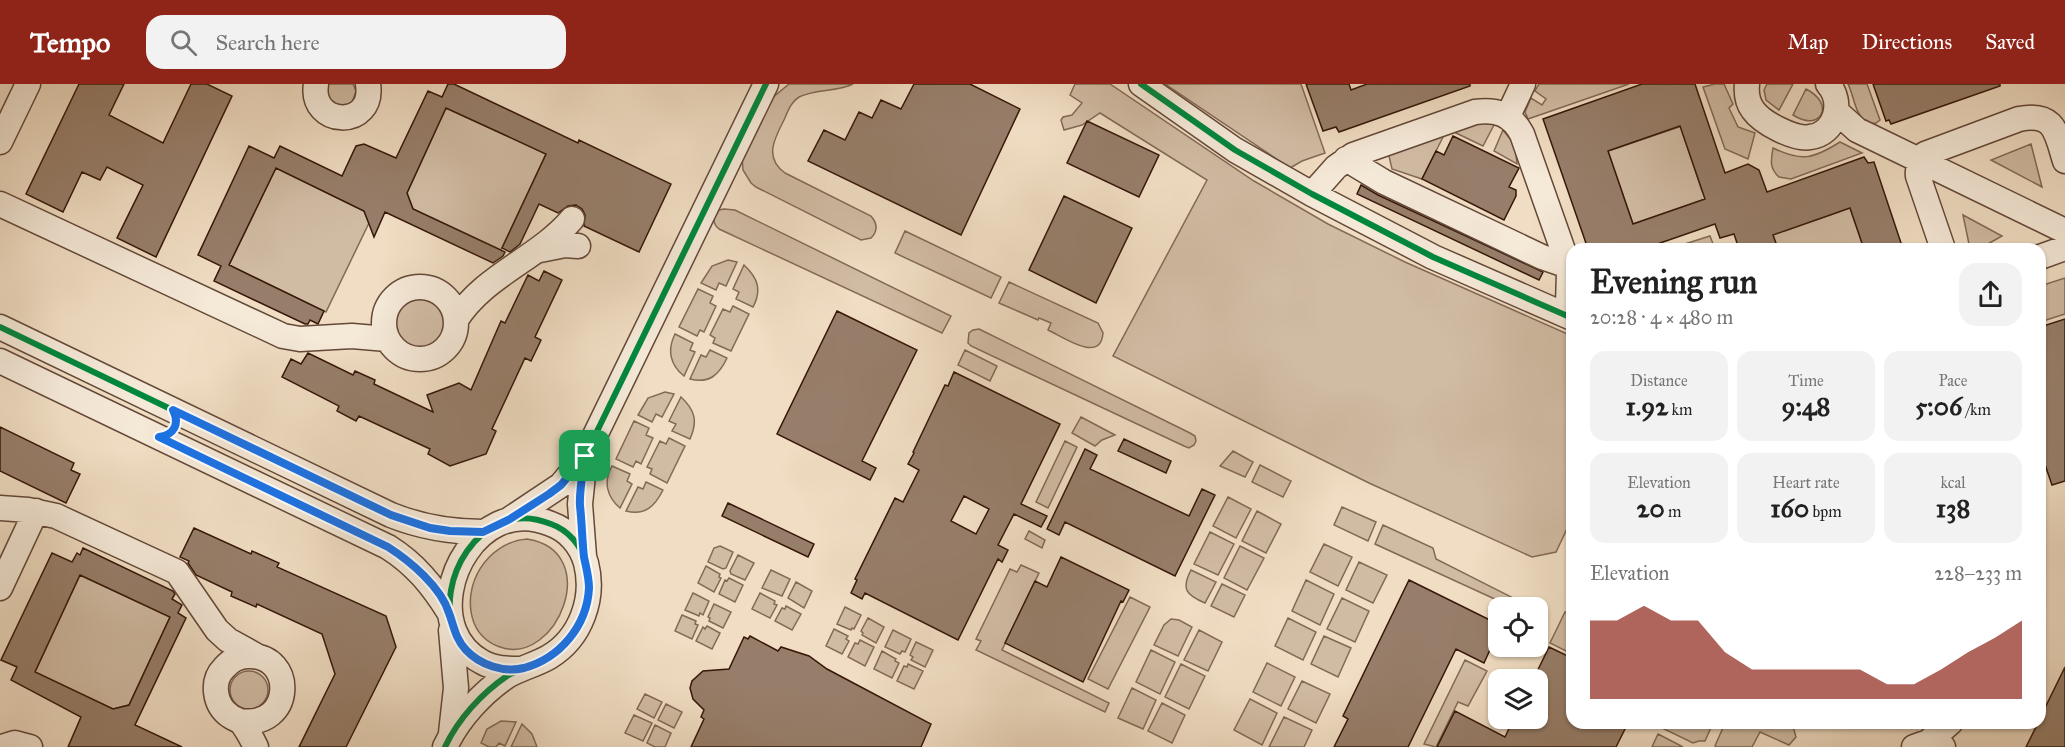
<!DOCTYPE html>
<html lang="en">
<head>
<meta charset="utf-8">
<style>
	body { margin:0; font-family:"IM FELL Great Primer",serif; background:#f2f2f2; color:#222; height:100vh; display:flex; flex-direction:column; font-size:22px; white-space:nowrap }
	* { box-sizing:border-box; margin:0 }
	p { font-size:20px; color:#767676 }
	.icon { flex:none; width:33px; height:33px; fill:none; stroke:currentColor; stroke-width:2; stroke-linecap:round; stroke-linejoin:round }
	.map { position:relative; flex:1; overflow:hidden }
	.panel { position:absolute; left:1566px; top:159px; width:480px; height:486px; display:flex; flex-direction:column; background:#fff; border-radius:18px; box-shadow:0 2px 4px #0004 }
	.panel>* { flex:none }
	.buttons { position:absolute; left:1488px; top:513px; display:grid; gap:12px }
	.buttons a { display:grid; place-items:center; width:60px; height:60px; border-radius:12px; background:#fff; box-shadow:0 2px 4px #0004; font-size:30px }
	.pin { position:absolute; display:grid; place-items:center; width:51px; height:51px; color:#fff; margin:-26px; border-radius:12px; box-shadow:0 3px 9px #0006 }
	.round { display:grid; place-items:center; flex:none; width:63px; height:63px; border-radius:18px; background:#f2f2f2 }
	.overview { display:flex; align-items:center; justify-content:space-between; height:102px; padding:0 24px }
	h1 { font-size:33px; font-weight:700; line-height:45px }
	.figures { display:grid; grid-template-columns:repeat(3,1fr); gap:9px; height:102px; padding:6px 24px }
	.figures div { display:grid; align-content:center; border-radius:15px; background:#f2f2f2; text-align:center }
	.figures b { font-size:26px; font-weight:700 }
	.figures small { font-size:16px; font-weight:400 }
	.figures p { font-size:16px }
	.chart { height:168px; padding:12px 24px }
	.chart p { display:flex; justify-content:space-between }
	.chart svg { width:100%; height:108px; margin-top:6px; fill:#8f2418; opacity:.7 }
	header { display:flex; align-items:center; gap:36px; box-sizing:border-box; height:84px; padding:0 30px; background:#8f2418; color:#fff }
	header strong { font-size:28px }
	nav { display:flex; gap:33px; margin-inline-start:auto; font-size:21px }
	.search { width:420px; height:54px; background:#f2f2f2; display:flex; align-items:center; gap:15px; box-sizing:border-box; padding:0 21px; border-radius:18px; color:#767676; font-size:22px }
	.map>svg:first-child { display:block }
	.green { fill:#d0bba3; stroke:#836956; stroke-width:1.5 }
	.building { fill:#977e6a; stroke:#361709; stroke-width:1.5; fill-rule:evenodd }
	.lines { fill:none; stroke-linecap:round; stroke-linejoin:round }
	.minor-casing { stroke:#644838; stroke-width:27 }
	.minor { stroke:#f5e9d8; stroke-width:24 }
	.cycleway-casing { stroke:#f5e9d8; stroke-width:10 }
	.cycleway { stroke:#00873e; stroke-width:6 }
	.route-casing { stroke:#fff; stroke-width:12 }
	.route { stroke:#1a73e8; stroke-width:8 }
</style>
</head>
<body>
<header>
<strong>Tempo</strong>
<div class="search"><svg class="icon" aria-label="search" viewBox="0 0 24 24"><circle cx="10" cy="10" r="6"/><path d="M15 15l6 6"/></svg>Search here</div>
<nav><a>Map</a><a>Directions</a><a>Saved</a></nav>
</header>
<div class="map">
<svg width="2065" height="663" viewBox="0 0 2065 663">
	<rect width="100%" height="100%" fill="#f0ddc3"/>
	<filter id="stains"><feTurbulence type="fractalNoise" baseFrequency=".00333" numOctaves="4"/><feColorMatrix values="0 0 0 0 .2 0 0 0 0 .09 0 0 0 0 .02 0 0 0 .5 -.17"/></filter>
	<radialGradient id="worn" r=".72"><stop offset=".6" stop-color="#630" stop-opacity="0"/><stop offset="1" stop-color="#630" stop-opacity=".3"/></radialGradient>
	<!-- green -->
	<path class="green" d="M326 0H353L356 7 352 19 335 25 323 4Z
		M789 0H853C836 8 815 5 799 13 791 18 788 27 784 36 774 55 764 74 785 89L871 132C877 139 878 147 871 154L861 156 756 103 751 99 743 86 742 73 771 15Z
		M1075 0H1110L1254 97 1328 140 1405 178 1572 252V434L1556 468 1532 473 1369 399 1113 272 1207 96 1100 29 1082 41 1064 46 1061 36 1063 33 1072 31 1082 19 1070 11Z
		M1165 0H1301L1325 69 1302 77 1290 84Z
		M1539 0H1629L1528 35 1525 28 1531 14 1542 21 1546 15 1535 7Z
		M1715 0H1724L1733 20 1729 24 1738 43 1755 49 1748 75 1725 65 1703 3Z
		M1767 0H1793L1779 26 1766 16 1764 6Z
		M1848 0H1867L1880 36 1876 39 1867 40C1854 28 1855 15 1848 0Z
		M1806 5C1836 20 1821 49 1793 31Z
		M446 24 546 70 501 166 413 125 407 109Z
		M1478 38 1495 39 1483 62 1456 49 1462 44Z
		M1691 39 1683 50 1702 107 1717 111 1633 140 1608 67Z
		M1503 46 1515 61 1517 80 1494 67Z
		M1444 51 1422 95 1392 85 1388 68Z
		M1840 58 1862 69 1791 95 1779 93C1769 84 1771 76 1773 64 1802 78 1813 75 1840 58Z
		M2031 60 2042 103 1991 76Z
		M276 84 364 127 369 139 326 228 229 181Z
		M1846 112 1864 165H1778L1769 140 1785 147 1839 128Z
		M724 125 735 126 951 232 942 249 719 145C711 138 714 133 719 126Z
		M1963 131 2002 152 1979 165H1970Z
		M905 147 1001 193 991 214 895 169Z
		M1710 152 1715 165H1669Z
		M728 176 737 178 726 202 719 199 716 206 701 199 712 182Z
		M744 181C758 194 762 206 753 223L736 215 739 208 733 205Z
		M2065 194V230L2040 238V202Z
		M1009 198 1098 239 1103 249C1101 280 1063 253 1048 246L1051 239 1039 234 1038 236 999 219Z
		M698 205 713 212 710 219 716 222 704 248 700 246 697 252 679 243Z
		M396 239a24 24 0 1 1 48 0a24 24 0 1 1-48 0Z
		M733 222 749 230 731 267 713 259 715 254 710 251 723 225 730 228Z
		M979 245 1190 349 1195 352 1196 357 1194 361 1189 364 1184 362 971 262 968 259 969 249 973 246Z
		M675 250 693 259 690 266 695 268 684 292C670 281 667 266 675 250Z
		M710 266 727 274C719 291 709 300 690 295L701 271 706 273Z
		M965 266 997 282 990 297 958 281Z
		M665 308 674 310 662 333 656 330 652 338 638 331 648 314Z
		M681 313C695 326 698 337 690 355L672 347 676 340 669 337Z
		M1081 333 1115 351 1102 356 1095 362 1072 349Z
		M634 337 649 344 646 351 653 354 641 380 636 377 633 383 616 375Z
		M669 354 685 362 667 399 650 390 652 385 647 383 660 357 666 360Z
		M1065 357 1077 363 1048 424 1036 418Z
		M1233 367 1253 378 1245 393 1220 382Z
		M1260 381 1291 397 1283 413 1252 398Z
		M612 382 630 390 627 397 632 400 620 424C607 413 603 398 612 382Z
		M646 398 663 406C655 422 645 432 626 427L638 403 643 405Z
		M1228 413 1251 425 1236 454 1213 442Z
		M1342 423 1376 438 1368 457 1334 441Z
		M1257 427 1281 440 1266 469 1242 457Z
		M1383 441 1433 464 1436 475 1527 521 1531 515 1538 518 1539 528 1538 530V524L1512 523 1375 460Z
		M1029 447 1045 456 1042 464 1025 455Z
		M1210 448 1234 460 1218 491 1194 480Z
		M527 455C604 467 557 583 500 563 488 559 479 551 474 539 460 501 488 458 527 455Z
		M1324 460 1352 473 1338 502 1310 488Z
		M720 462 733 468 726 484 723 485 708 478 714 464Z
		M1240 462 1264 474 1247 506 1224 494Z
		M738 471 754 479 745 496 731 490 730 487Z
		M1359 478 1387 491 1373 519 1346 506Z
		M1021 481 1039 489 1002 566 1109 619 1105 628 976 566 981 557 976 555 1010 485 1017 488Z
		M706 482 720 490 719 493 721 494 714 508 698 499Z
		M771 486 790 495 782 512 762 504Z
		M1191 486 1216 498 1205 519C1186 511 1181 505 1191 486Z
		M80 491 170 533 129 621 113 625 35 588Z
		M729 494 743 501 735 518 719 510 725 496 727 497Z
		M1306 496 1334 510 1320 541 1292 527Z
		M796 498 812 507 804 524 788 514Z
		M1222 500 1245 511 1234 533 1211 522Z
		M693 509 709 517 703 531 700 529 699 532 685 526Z
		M760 509 775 517 774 520 777 521 770 534 752 525Z
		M1130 513 1150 523 1108 605 1088 595Z
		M1342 514 1369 527 1355 558 1327 545Z
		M714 520 731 528 723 544 709 537 710 534 708 533Z
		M786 522 801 530 792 546 775 537 782 524 785 525Z
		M845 523 861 531 854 545 852 544 851 546 837 540Z
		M1565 528 1572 532V570L1550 559Z
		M682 531 696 537 695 540 698 541 692 555 675 547Z
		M868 534 884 543 876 559 862 551 863 549 861 547Z
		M1288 534 1316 548 1303 576 1275 562Z
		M1171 535 1179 536 1192 543 1178 572 1154 561 1164 541Z
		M707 542 720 549 712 565 696 557 703 543 705 545Z
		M834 545 848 552 846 555 849 557 842 570 826 562Z
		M893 546 911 555 905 568 902 567 900 570 885 563Z
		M1199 546 1222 558 1208 587 1184 576Z
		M1324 552 1351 564 1338 593 1311 580Z
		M860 556 874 563 865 582 848 573 855 559 858 560Z
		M916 558 933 566 925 583 911 576 913 573 910 571Z
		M1151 566 1175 578 1160 610 1136 598Z
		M882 567 896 575 895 577 899 579 892 594 874 585Z
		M1465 576 1487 587 1468 622 1458 618 1436 663 1424 660Z
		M1267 579 1295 593 1281 622 1253 608Z
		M908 580 923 587 914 605 897 597 904 582 907 583Z
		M1181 580 1205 592 1189 625 1165 613Z
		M230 606a19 19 0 1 1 38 0a19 19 0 1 1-38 0Z
		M1302 597 1330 610 1316 639 1288 625Z
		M1132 604 1156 616 1143 645 1118 634Z
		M645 610 662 618 654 634 637 625Z
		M1250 615 1277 629 1262 661 1234 646Z
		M1162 619 1185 631 1172 659 1148 647Z
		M666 620 682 628 674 644 658 636Z
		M634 631 652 639 643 657 625 649Z
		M1284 633 1312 646 1304 663H1269Z
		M501 637 516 638 505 662 499 659 496 663H489L481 659 487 645Z
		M1665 639H1713L1705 657H1699L1693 659 1662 644Z
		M1725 639H1792L1796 653 1789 661 1760 648 1752 663H1716L1715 662Z
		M522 640 532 650 537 663H511Z
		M655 641 671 649 665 663H655L647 659Z
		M1658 650 1683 663H1652Z"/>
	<!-- building -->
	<path class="building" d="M79 0H124L109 31 163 59 191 0H207L232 12 156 173 117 154 143 101 107 83 100 96 82 88 63 128 26 110Z
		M448 0H454L578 59 579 56 671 100 639 168 584 142 585 131 582 125 576 121 568 122 558 129 539 120 520 160 510 168 502 164 546 70 446 24 407 109 413 125 505 168 503 172 493 179 385 128 374 153 364 127 276 84 229 181 324 227 318 240 310 236 308 240H305L214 197 221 182 198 171 249 62 274 74 280 62 342 92 356 62 364 60 396 74 428 7 442 13Z
		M914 0H970L1020 25 961 151 808 77 824 46 845 56 859 28 872 34 881 16 901 25Z
		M1306 0H1349L1351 6 1367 0H1470V2L1339 48 1336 43 1323 47Z
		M1642 0H1695L1725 89 1748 80 1759 86 1767 108 1864 73 1868 79 1874 78 1903 165H1864L1850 124 1773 151 1778 165H1739L1734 150 1720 154 1715 140 1643 165H1588L1543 35ZM1680 42 1705 115 1633 140 1608 67Z
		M1873 0H2000V2L1891 40 1889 36 1886 37Z
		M1087 37 1159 71 1139 113 1067 79Z
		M1453 52 1519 84 1509 103 1516 106V112L1504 136 1422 95 1436 67 1444 71Z
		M1361 101 1378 111 1543 188 1539 196 1357 110Z
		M1064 112 1132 144 1096 219 1029 186Z
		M544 187 562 196 535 253 541 256 531 277 525 274 492 345 496 347 486 370 450 382 428 370 430 365 359 332 356 337 337 327 339 322 282 293 291 275 301 280 308 269 353 291 355 287 375 296 374 300 433 328 427 311 459 299 471 306 501 237 505 239 528 191 539 197Z
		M837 227 917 266 862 377 876 384 870 396 777 350Z
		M2065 235V397L2052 401 2040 366V243Z
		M954 288 1060 340 1021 420 1047 432 1041 443 1014 430 998 461 1008 466 1002 478 998 475 958 556 865 509 862 515 851 509 857 496 855 495 895 414 903 418 919 386 908 380 914 369 913 368 945 301 948 302ZM964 412 989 425 976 450 951 437Z
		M0 343 74 379 71 386 80 390 66 419 0 387Z
		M1124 355 1171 377 1166 389 1118 367Z
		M1085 365 1097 371 1090 385 1189 432 1202 405 1215 411 1175 492 1065 438 1059 451 1047 445Z
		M728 419 814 460 808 473 722 432Z
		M194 444 251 470 252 467 279 479 277 483 386 532 396 563 346 663H299L335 590 322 550 257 520 256 523 231 512 232 508 196 491 188 479 189 477 180 473Z
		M83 464 173 507 175 510 172 515 182 521 178 529 186 534 135 641 182 663H68L81 633 11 596 17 583 1 576 52 469 72 478 77 469 80 471ZM80 491 170 533 129 621 113 625 35 588Z
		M1061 473 1129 506 1123 518 1121 517 1083 598 1005 559 1035 497 1047 503Z
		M1409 496 1498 540V548L1484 579 1456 565 1408 663H1334L1348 635 1343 632Z
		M750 552 778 567 781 563 809 572 827 585 931 640 921 663H691L704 635 701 633 704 626 693 615 690 604 692 597 703 587 729 585 744 553 748 555Z
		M1549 563 1572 574V639H1628L1616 663H1437L1455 627 1505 653 1514 634H1538V596H1533Z
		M2065 583V663H2026L2038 639H2040V634Z"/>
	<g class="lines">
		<defs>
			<path id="minor" d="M316 0C309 43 375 46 368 0
				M1141 0 1235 66 1312 110 1433 173 1572 234
				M1747 0C1746 10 1747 18 1753 26 1762 39 1795 56 1810 53 1836 50 1844 18 1828 0
				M1837 28 1857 46 2065 147
				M1508 32 1523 0
				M0 58 28 0
				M1346 75 1384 98 1542 173 1568 182
				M1312 110 1336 83 1353 71 1475 28C1497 25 1511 30 1522 50L1565 172 1569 189 1568 220 1572 234
				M0 120 283 252 300 255 352 252 387 255
				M1943 165 1918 92C1917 83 1919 77 1925 70L2019 35C2055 28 2056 48 2065 77
				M540 166 565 161 578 162
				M2040 173 2065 164
				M384 239a36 36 0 1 1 72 0a36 36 0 1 1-72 0Z
				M456 236C484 191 538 175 572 135
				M0 243 391 431C421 443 450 448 483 448
				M0 277 388 463C415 480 432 501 449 528
				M0 424 28 426 56 432 177 488 217 546 228 556 255 571
				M510 435 561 401 585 372 766 0
				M584 472 580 420 585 372
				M0 504 36 427
				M240 637C294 645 296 570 248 572 238 572 231 576 224 584 211 597 214 621 230 632 234 635 239 636 242 639 247 646 252 655 256 663
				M451 649 456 604 451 546
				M1928 658 1950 639
				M2 663 15 659 30 663
				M445 663C458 635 482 609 507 592 521 584 535 581 549 573 581 554 595 514 586 479 581 461 568 446 551 440 534 433 515 432 498 440 449 463 427 548 482 578 494 585 508 585 521 585
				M1914 663 1928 658 1943 663"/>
		</defs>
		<!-- minor casing -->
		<use href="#minor" class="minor-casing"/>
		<!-- minor -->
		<use href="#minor" class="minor"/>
		<defs>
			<path id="cycleway" d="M1141 0 1235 66 1312 110 1433 173 1572 234
				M0 243 391 431C421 443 450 448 483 448
				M510 435 561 401 585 372 766 0
				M445 663C458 635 482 609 507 592 521 584 535 581 549 573 581 554 595 514 586 479 581 461 568 446 551 440 534 433 515 432 498 440 449 463 427 548 482 578 494 585 508 585 521 585"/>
		</defs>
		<!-- cycleway casing -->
		<use href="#cycleway" class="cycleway-casing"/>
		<!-- cycleway -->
		<use href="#cycleway" class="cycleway"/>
	</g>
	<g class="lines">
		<defs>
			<path id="route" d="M173 326 391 431 430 444 450 447 483 448 510 435 549 410 561 401 585 372C583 389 579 406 580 422 582 439 582 456 584 473 586 483 589 493 589 504 587 542 560 574 524 584 504 589 480 581 466 566 455 554 454 542 449 529 441 503 410 477 388 463L159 353C174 351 180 340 173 326Z"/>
		</defs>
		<!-- route casing -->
		<use href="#route" class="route-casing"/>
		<!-- route -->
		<use href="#route" class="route"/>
	</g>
	<rect width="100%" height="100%" filter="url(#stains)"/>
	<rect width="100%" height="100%" fill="url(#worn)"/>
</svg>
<div class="buttons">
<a><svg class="icon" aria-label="locate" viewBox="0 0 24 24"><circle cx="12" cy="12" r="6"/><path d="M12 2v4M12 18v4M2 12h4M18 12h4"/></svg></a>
<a><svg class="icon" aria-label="layers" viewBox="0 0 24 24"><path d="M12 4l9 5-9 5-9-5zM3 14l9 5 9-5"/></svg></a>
</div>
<div class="pin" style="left:585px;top:372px;background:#1e9e55"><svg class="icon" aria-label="arrive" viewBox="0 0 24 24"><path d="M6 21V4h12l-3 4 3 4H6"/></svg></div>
<section class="panel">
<div class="overview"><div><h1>Evening run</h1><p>20:28 · 4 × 480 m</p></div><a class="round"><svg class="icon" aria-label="share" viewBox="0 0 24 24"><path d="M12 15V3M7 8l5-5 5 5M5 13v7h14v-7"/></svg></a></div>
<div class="figures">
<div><p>Distance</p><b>1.92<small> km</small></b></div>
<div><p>Time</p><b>9:48</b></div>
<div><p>Pace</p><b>5:06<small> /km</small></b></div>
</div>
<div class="figures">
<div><p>Elevation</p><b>20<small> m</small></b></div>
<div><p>Heart rate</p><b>160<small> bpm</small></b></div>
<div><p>kcal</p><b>138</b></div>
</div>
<div class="chart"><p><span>Elevation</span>228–233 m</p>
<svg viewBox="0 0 160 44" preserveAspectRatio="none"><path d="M0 44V12L10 12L20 6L30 12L40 12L50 25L60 32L70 32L80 32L90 32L100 32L110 38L120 38L130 32L140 25L150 19L160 12V44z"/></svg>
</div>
</section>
</div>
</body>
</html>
